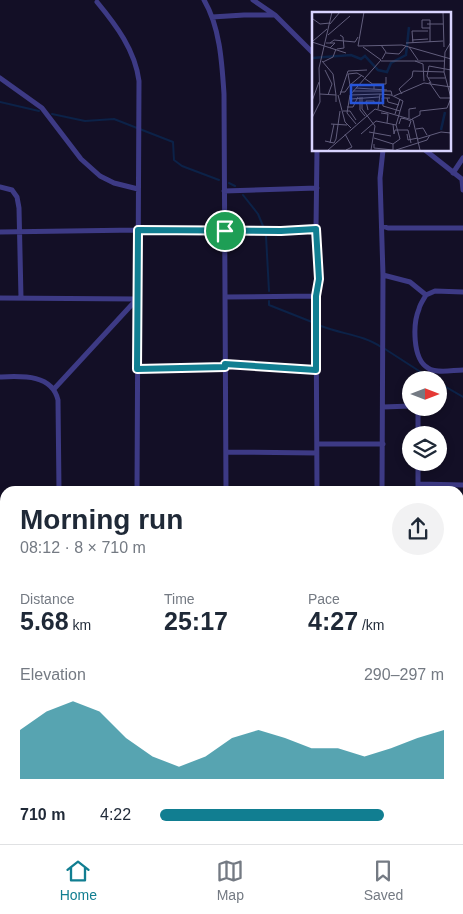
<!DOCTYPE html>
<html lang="en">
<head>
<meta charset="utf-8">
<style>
	body { margin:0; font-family:Helvetica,sans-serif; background:#f2f2f3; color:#1f2937; height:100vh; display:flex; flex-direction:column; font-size:19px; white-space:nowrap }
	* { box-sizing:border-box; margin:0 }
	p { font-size:16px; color:#747a83 }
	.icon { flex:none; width:28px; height:28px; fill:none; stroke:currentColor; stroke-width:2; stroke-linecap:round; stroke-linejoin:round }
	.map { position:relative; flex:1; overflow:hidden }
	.panel { position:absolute; left:0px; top:486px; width:464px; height:359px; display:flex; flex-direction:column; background:#fff; border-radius:15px 15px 0 0; box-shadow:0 2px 8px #0003 }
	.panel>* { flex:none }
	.needle { width:32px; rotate:90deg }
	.tools { position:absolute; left:402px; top:371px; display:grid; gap:10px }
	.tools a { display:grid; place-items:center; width:45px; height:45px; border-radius:50%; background:#fff; box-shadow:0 2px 8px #0003; font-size:25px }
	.pin { position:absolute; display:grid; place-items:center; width:42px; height:42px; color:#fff; margin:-21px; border:2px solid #fff; border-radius:50%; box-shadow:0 1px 5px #0007 }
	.round { display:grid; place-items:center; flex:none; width:52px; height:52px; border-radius:26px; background:#f2f2f3 }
	.summary { display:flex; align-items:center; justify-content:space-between; height:85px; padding:0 20px }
	h1 { font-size:28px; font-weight:600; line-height:38px }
	.stats { display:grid; grid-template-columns:repeat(3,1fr); gap:8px; height:85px; padding:5px 20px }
	.stats div { display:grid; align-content:center }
	.stats b { font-size:25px; font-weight:600 }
	.stats small { font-size:14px; font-weight:400 }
	.stats p { font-size:14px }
	.chart { height:140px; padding:10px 20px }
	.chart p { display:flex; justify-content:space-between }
	.chart svg { width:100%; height:90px; margin-top:5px; fill:#117e91; opacity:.7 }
	ul { padding:0 20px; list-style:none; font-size:16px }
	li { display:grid; grid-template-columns:80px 60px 1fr; align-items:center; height:38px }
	li i { height:12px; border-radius:6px; background:#117e91 }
	.tabs { display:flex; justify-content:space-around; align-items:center; height:70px; border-top:1px solid #e0e1e3; background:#fff; font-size:14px; color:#747a83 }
	.tabs a { display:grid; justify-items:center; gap:2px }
	.tabs .on { color:#117e91 }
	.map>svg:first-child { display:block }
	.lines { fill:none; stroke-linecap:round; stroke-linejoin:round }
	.stream { stroke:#0c2248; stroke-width:2 }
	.street { stroke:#3d3a85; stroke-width:5 }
	.route-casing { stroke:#fff; stroke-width:10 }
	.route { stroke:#117e91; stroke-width:6 }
	.inset-river { fill:none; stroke:#0c2248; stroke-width:2.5 }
	.inset-road { fill:none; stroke:#625e7d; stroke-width:1 }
	.view { fill:#2655da; fill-opacity:0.15; stroke:#2655da; stroke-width:2.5 }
	.inset-edge { fill:none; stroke:#d9d4ff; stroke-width:2.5 }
</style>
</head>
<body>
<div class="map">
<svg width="463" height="844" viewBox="0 0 463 844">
	<rect width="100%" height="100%" fill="#130f26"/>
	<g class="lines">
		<!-- stream -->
		<path class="stream" d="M0 102 39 111
			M52 114 85 121 114 119 173 142 174 160 182 166 219 180
			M229 183 235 186
			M243 195 258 214 263 226
			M266 236 269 291
			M269 301V305L312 322
			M321 326C341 334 364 335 381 347
			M385 349 433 380
			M439 383 463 397"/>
		<!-- street -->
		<path class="street" d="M204 0C220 27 222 63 224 94L226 491
			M253 0 275 15 313 53
			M97 2C116 25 135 50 139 81L137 491
			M212 17 244 15H274
			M0 78 42 108 81 159 100 176 114 183 138 189
			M317 150 316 229 319 279 316 296 317 491
			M425 150 463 180
			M453 173 463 158
			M462 180 463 190
			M0 187 12 190 17 197 19 208 21 298
			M224 191 317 188
			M382 226 388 228H463
			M0 232 137 230 281 231 316 229
			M383 275 410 282 426 295C424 299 420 304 419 309 413 323 412 359 428 368 436 374 453 370 463 370
			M426 295 435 291 463 292
			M225 297 316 296
			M0 298 137 299
			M225 364 316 370
			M137 369 225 367
			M0 377C22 376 52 374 58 400L59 491
			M54 389 137 299
			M383 407 411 406
			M418 408V435
			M317 444H383
			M227 452 317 453
			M418 462V491
			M418 484 463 485
			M382 491 383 275 380 178 383 150
			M459 601 463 600
			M0 609 5 610
			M0 680 5 679
			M0 750 5 749
			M459 807 463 804
			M0 823H5
			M144 840V844
			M320 840V844
			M383 840V844
			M419 840V844
			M225 841 298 840
			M77 844V840"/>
	</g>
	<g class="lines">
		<defs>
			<path id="route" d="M316 229 319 279 316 296V370L225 364V367L137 369 138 230 281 231Z"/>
		</defs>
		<!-- route casing -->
		<use href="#route" class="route-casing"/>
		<!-- route -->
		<use href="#route" class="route"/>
	</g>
	<!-- overview -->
	<g transform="translate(312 12)">
		<rect width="139" height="139" fill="#130f26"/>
		<path class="inset-river" d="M0 46 39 43 49 47 53 44 66 58 75 60 79 51 94 43 97 15M129 118 133 100"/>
		<path class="inset-road" d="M52 0 46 34 90 33 139 47M131 0 132 35M1 7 8 12 18 11M18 12 28 0M115 12H131M118 16H110V8H118V30M16 23 38 4M100 28 116 27M1 29 15 17M0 30 34 41M139 30 133 40 132 60 139 86M14 31H23L18 36M18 31 22 28 43 30 46 25M94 31 131 29M101 31 100 19H116M69 33 74 40 70 47M97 35 106 48M25 37 32 36 31 25 28 23M74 41 87 42 94 34M10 49 21 62 24 83M69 49H133M103 49 111 52 112 69M11 50 21 45 24 37M13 58 20 72 16 83M36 62 45 61 52 65M52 66 62 73V77M116 66H133M117 70 128 86H139M119 71 115 64 117 54 139 58M61 72H74V65M38 73 50 63M44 76 75 78M41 79H79L80 83M28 80H33L38 73 36 62M8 82 24 83V90M68 82 79 83 91 89 84 113M90 82 87 77 100 65 101 59 132 60M26 83 33 110 39 116M28 83 36 59 55 58M38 83 69 48 51 35M82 84 112 71 139 75M48 85V98L53 104M50 85V97L63 114 59 138M75 86 76 90 87 93M78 86H70L71 94 88 99M39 87 67 85M0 89 7 70M35 95H41L46 85M56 98 54 89H62V92M31 99H38L44 108M69 101 76 102 75 111M83 102 88 87M0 106 8 90 7 56 20 0M97 106V97L104 96M100 107 108 103V99L135 96 139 86M19 112 35 113M44 112 35 101 38 83 68 82 66 97M81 112 82 122 83 118H96L99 131M87 112 89 106 94 107 99 109 97 115M104 117 111 116 115 123M57 120 79 124M33 122 40 135 34 138M49 122 64 109 84 113 88 127 81 132V138M95 122 96 128 106 126M62 126 81 132M106 127 129 120 139 121M13 129 22 131 24 127 28 99M18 131 22 112M62 132V136L81 138M16 138 63 97 101 108 108 138M84 138 115 128 118 123"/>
		<path class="view" d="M39 73H71V91H39Z"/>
		<rect width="139" height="139" class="inset-edge"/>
	</g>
</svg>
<div class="tools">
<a><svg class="needle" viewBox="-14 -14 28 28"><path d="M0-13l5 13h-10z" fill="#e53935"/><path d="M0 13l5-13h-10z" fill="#747a83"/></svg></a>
<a><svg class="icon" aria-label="layers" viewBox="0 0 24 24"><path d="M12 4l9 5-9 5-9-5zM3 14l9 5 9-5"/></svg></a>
</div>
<div class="pin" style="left:225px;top:231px;background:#1e9e55"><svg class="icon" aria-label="arrive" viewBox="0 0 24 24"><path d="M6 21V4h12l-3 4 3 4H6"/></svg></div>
<section class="panel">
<div class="summary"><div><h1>Morning run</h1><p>08:12 · 8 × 710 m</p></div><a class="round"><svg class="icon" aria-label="share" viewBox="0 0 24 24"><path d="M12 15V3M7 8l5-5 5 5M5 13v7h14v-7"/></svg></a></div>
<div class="stats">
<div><p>Distance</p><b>5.68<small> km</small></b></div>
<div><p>Time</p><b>25:17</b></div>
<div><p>Pace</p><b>4:27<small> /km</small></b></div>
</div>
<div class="chart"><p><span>Elevation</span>290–297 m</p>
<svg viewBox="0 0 160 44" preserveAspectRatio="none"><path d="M0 44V20L10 11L20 6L30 11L40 24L50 33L60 38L70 33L80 24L90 20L100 24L110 29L120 29L130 33L140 29L150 24L160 20V44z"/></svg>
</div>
<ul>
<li><b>710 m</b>4:22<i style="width:79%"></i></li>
</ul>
</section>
</div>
<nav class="tabs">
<a class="on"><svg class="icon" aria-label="home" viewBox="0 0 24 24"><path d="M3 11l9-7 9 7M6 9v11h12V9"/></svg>Home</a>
<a><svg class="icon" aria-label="map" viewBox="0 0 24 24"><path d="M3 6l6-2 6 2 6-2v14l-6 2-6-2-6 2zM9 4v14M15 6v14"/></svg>Map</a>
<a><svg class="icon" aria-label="saved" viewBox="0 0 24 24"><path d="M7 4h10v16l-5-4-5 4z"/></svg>Saved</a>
</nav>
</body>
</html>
